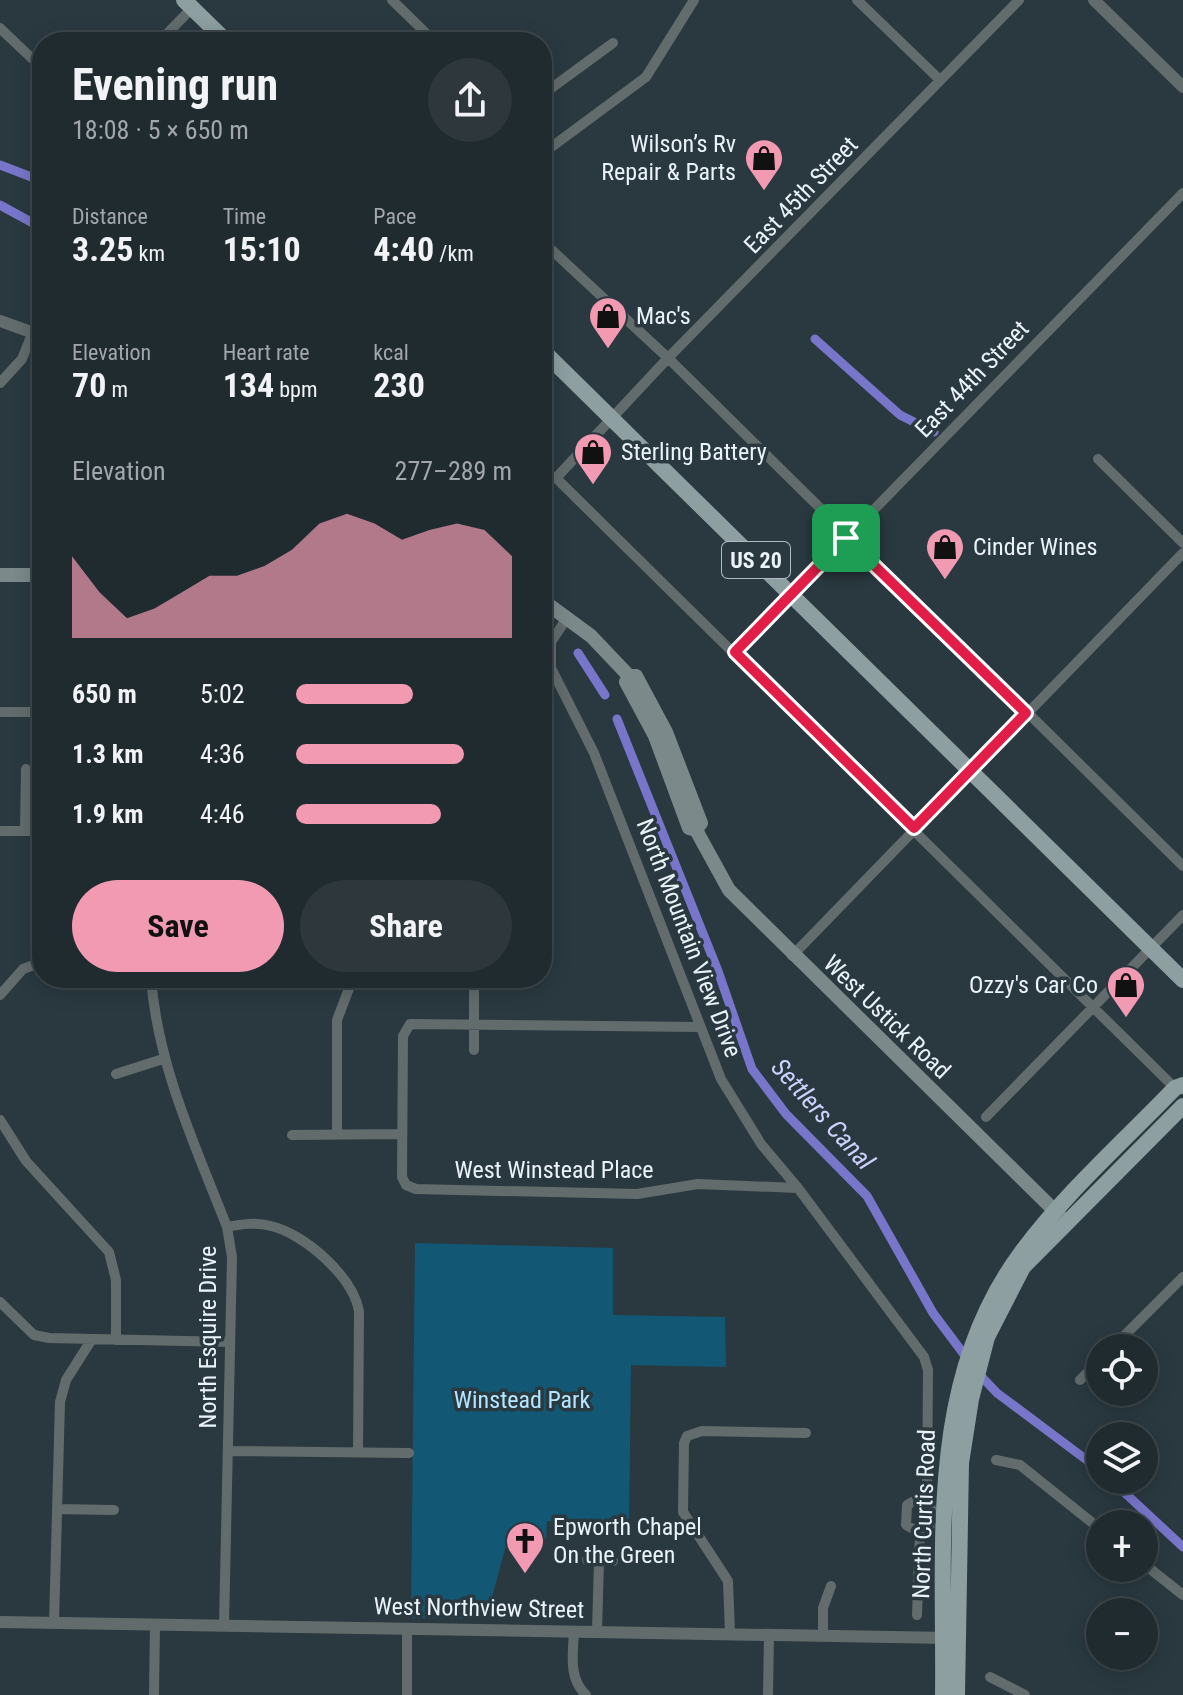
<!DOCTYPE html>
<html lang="en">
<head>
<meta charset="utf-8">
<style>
	body { margin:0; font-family:"Roboto Condensed",sans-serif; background:#2d373c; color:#f1f3f6; height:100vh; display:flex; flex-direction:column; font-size:30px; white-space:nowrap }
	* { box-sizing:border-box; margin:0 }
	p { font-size:26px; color:#a2a7ab }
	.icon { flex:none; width:44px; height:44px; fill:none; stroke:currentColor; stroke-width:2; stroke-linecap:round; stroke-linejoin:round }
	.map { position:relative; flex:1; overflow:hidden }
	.side { position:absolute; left:32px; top:32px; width:520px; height:956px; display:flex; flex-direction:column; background:#202b30; border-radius:32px; box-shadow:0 4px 20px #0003,0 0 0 2px #3d474c }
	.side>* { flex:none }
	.controls { position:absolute; left:1086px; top:1334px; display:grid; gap:16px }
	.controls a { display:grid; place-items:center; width:72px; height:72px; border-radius:50%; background:#202b30; box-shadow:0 4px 20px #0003,0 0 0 2px #3d474c; font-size:40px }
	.pin { position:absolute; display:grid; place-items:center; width:68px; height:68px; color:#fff; margin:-34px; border-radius:16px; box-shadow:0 4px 12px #0006 }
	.round { display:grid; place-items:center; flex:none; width:84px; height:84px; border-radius:42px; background:#2d373c }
	.overview { display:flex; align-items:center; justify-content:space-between; height:136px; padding:0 40px }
	h1 { font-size:44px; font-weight:700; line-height:60px }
	.stats { display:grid; grid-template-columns:repeat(3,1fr); gap:12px; height:136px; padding:8px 40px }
	.stats div { display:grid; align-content:center }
	.stats b { font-size:34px; font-weight:700 }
	.stats small { font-size:22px; font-weight:400 }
	.stats p { font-size:22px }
	.chart { height:224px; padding:16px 40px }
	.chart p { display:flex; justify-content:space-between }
	.chart svg { width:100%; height:144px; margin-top:8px; fill:#f19ab2; opacity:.7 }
	.cta { display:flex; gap:16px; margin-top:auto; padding:16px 40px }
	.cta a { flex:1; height:92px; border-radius:48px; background:#f19ab2; color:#111; font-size:32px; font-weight:700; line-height:92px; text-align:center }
	.cta a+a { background:#2d373c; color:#f1f3f6 }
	ul { padding:0 40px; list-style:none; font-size:26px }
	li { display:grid; grid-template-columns:128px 96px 1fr; align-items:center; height:60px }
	li i { height:20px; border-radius:10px; background:#f19ab2 }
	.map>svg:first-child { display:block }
	.green { fill:#125874 }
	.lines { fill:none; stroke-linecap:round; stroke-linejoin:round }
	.canal { stroke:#7876ca; stroke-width:9 }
	.minor { stroke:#636c6c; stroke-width:10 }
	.tertiary { stroke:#636c6c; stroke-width:12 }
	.secondary { stroke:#7b898a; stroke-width:14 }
	.primary { stroke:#8e9fa1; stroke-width:16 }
	.route-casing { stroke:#fff; stroke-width:16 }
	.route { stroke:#e11d48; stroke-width:10 }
	.labels { text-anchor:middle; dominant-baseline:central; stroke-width:7; stroke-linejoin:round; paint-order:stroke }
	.shield { fill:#2a3940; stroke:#b0bbc1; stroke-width:2 }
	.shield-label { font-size:22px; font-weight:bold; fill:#eaf3f8 }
	.poi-label { font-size:24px; fill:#eaf3f8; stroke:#2a3940; text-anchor:start }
	.street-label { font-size:24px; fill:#eaf3f8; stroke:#2a3940 }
	.park-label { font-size:24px; fill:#b4e6ff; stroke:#2a3940 }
	.water-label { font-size:26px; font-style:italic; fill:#ced1fe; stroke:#2a3940 }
</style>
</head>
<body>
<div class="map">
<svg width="1183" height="1695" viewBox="0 0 1183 1695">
	<rect width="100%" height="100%" fill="#2a3940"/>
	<!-- green -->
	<path class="green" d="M415 1243 613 1248V1315L725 1317 726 1367 631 1365 629 1523 547 1521 546 1539 508 1538 486 1619 411 1618Z"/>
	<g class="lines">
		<!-- canal -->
		<path class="canal" d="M0 165 42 181
			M0 205 42 228
			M815 339 900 415 934 432
			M578 653 605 695
			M617 719 718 971 752 1069 786 1114 867 1196 933 1313 969 1361
			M978 1373 997 1393 1100 1470
			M1111 1480 1183 1547"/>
		<!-- minor -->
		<path class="minor" d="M392 0 435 42
			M857 0 940 80
			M1019 0 668 358 556 478 1175 1088
			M0 28 42 68
			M159 42 192 8
			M542 95 613 43
			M542 154 646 77 694 0
			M542 241 668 358 1183 866
			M0 383 22 359 32 334
			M1098 459 1183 543
			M567 618 551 642V668L594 753 721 1079 761 1144 798 1188 924 1357 928 1370 927 1499
			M735 652 1183 193
			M0 712H42
			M0 831H42
			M25 831 26 769
			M792 956 1183 553
			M151 978C158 1067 195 1145 227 1227L232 1257 224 1626
			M0 995 23 969 42 962
			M699 1027 410 1024 403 1036 402 1177 406 1185 416 1189 637 1194 698 1184 798 1188
			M474 1050V978
			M116 1074 163 1059
			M986 1117 1183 915
			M0 1120 26 1161 109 1252 116 1280V1340
			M337 1134V1020L353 978
			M292 1135 402 1134
			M227 1227C242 1224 256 1222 271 1226 305 1234 353 1277 359 1311L358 1452
			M0 1302 34 1335 49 1338 230 1342
			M1112 1348 1183 1277
			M1080 1380 1100 1360
			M228 1451 409 1453
			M996 1460 1020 1465 1100 1529
			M921 1497 927 1499 931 1508 929 1529 920 1533 906 1525 907 1505Z
			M57 1509 114 1510
			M587 1560 613 1561
			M1144 1564 1183 1595
			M917 1615 920 1533
			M54 1623 60 1402 66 1380 92 1339
			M574 1631C573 1654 568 1678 586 1695
			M597 1631 599 1561
			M730 1633 728 1581 683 1512 684 1443 687 1436 702 1431 806 1433
			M823 1636V1608L831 1586
			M990 1677 1025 1695
			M154 1695 155 1625
			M407 1695V1629
			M768 1695 769 1634"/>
		<!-- tertiary -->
		<path class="tertiary" d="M1094 0 1183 87
			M0 321 42 336
			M0 1622 949 1638"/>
		<!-- secondary -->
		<path class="secondary" d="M0 575H42
			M542 600 591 636 629 676H636L666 732 701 823 696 830
			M629 676 626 682 655 736 689 828 696 830 729 890 1062 1218"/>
		<!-- primary -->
		<path class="primary" d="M184 0 227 42
			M542 350 1183 980
			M943 1695C945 1545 926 1381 1021 1253 1065 1193 1123 1142 1175 1088L1183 1085
			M957 1695 961 1463 971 1399 987 1337 1023 1267 1183 1106"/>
	</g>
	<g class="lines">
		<defs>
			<path id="route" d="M846 538 1026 713 914 828 735 652Z"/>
		</defs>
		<!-- route casing -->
		<use href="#route" class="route-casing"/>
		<!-- route -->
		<use href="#route" class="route"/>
	</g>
	<!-- icons -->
	<defs>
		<symbol id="shop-pin" viewBox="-11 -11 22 30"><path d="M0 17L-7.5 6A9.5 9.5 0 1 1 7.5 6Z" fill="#f19ab2" stroke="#2a3940"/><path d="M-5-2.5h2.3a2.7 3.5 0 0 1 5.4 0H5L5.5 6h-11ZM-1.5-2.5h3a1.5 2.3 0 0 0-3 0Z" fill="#111"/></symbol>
		<symbol id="church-pin" viewBox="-11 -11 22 30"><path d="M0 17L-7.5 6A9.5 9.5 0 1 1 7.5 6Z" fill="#f19ab2" stroke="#2a3940"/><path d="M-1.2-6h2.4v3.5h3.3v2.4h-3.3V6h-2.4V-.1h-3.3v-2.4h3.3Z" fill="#111"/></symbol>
	</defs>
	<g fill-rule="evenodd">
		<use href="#shop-pin" x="742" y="136" width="44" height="60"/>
		<use href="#shop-pin" x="586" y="294" width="44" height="60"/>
		<use href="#shop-pin" x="571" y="430" width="44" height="60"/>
		<use href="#shop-pin" x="923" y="525" width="44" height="60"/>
		<use href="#shop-pin" x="1104" y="963" width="44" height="60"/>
		<use href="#church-pin" x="503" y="1519" width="44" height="60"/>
	</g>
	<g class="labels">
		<!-- shield labels -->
		<rect class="shield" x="722" y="542" width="68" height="36" rx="6"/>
		<g class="shield-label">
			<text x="756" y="560">US 20</text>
		</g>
		<!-- poi labels -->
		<g class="poi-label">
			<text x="736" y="144" text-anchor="end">Wilson’s Rv<tspan x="736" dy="28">Repair &amp; Parts</tspan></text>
			<text x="636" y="316">Mac's</text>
			<text x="621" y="452">Sterling Battery</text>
			<text x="973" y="547">Cinder Wines</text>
			<text x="1098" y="985" text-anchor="end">Ozzy's Car Co</text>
			<text x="553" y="1527">Epworth Chapel<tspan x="553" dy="28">On the Green</tspan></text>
		</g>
		<!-- street labels -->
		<g class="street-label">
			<text transform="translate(801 195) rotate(-46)">East 45th Street</text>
			<text transform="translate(972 379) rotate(-46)">East 44th Street</text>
			<text transform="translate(689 938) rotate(69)">North Mountain View Drive</text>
			<text transform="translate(887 1017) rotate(44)">West Ustick Road</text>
			<text x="554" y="1170">West Winstead Place</text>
			<text transform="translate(208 1337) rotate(-90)">North Esquire Drive</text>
			<text transform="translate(924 1514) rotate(-88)">North Curtis Road</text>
			<text transform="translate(479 1608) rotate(1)">West Northview Street</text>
		</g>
		<!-- park labels -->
		<g class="park-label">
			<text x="522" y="1400">Winstead Park</text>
		</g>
		<!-- water labels -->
		<g class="water-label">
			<text transform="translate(823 1114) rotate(48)">Settlers Canal</text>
		</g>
	</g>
</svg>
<div class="controls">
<a><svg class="icon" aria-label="locate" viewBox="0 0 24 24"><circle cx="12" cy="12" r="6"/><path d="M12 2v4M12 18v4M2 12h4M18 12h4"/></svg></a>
<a><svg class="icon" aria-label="layers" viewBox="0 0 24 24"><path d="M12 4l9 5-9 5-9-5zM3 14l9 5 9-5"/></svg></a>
<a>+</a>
<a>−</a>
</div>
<div class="pin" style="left:846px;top:538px;background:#1e9e55"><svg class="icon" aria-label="arrive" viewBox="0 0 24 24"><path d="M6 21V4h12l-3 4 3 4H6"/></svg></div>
<section class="side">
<div class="overview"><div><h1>Evening run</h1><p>18:08 · 5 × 650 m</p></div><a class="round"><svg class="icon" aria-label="share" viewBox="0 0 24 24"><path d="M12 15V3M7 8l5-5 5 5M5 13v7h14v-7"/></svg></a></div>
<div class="stats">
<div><p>Distance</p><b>3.25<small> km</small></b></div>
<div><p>Time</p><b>15:10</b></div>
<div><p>Pace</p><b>4:40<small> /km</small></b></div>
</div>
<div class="stats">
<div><p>Elevation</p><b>70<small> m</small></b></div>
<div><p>Heart rate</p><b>134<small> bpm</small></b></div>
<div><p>kcal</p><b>230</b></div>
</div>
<div class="chart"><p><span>Elevation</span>277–289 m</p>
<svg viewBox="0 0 160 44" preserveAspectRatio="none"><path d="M0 44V19L10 30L20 38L30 35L40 30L50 25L60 25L70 22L80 17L90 9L100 6L110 9L120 14L130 11L140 9L150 11L160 19V44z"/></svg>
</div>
<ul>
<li><b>650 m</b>5:02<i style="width:54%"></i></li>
<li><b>1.3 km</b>4:36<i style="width:78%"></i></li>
<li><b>1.9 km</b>4:46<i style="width:67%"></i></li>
</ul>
<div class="cta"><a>Save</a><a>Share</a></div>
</section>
</div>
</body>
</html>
